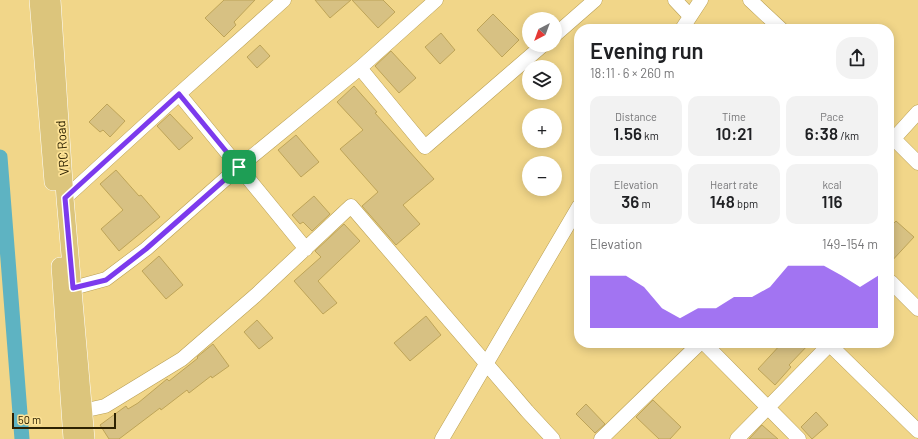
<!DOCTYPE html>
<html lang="en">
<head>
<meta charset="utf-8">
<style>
	body { margin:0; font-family:Barlow,sans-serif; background:#f2f2f2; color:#202124; height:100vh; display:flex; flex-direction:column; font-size:15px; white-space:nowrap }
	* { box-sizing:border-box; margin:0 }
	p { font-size:13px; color:#757577 }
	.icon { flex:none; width:22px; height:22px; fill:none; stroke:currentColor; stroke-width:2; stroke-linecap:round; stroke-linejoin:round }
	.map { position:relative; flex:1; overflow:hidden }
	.details { position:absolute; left:574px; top:24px; width:320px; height:324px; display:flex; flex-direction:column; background:#fff; border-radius:16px; box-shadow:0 2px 10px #0003 }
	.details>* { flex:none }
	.needle { width:26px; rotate:221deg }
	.tools { position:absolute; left:522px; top:12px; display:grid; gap:8px }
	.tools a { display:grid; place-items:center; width:40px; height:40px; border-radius:50%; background:#fff; box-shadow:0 2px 10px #0003; font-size:20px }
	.scale { position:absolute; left:12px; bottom:10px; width:104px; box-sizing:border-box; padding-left:4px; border:2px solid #2d2202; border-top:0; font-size:11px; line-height:14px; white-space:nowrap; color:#2d2202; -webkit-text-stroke:3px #fee396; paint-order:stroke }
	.pin { position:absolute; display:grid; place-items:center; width:34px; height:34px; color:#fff; margin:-17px; border-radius:8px; box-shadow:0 2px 6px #0006 }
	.round { display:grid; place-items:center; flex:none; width:42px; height:42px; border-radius:16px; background:#f2f2f2 }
	.headline { display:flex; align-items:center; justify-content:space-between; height:68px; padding:0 16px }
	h1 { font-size:22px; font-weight:600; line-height:30px }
	.figures { display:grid; grid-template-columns:repeat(3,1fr); gap:6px; height:68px; padding:4px 16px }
	.figures div { display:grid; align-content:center; border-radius:10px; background:#f2f2f2; text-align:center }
	.figures b { font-size:17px; font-weight:600 }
	.figures small { font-size:11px; font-weight:400 }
	.figures p { font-size:11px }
	.chart { height:112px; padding:8px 16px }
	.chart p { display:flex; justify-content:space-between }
	.chart svg { width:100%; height:72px; margin-top:4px; fill:#7c3aed; opacity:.7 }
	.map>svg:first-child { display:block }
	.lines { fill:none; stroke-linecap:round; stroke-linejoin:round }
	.canal { stroke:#5eb3c2; stroke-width:15 }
	.building { fill:#d7c183; stroke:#bea458 }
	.minor-casing { stroke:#b99f53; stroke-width:15 }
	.major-casing { stroke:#fff; stroke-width:18 }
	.minor { stroke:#fff; stroke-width:14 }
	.major { stroke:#dcc57c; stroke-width:17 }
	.route-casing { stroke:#fff; stroke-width:8 }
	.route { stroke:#7c3aed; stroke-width:5 }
	.labels { text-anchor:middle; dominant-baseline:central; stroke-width:3.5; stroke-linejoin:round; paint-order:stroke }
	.street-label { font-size:13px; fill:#2d2202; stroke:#fee396 }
</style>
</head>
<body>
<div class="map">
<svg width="918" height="439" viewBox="0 0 918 439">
	<rect width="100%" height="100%" fill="#f1d689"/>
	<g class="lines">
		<!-- canal -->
		<path class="canal" d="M0 157 22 439"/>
	</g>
	<!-- building -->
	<path class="building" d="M224 0H255L234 22 236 25 224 37 205 18Z
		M315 0H351L330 18Z
		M352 0H383L395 12 378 28Z
		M493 14 519 40 502 57 477 30Z
		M441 33 455 50 440 64 425 47Z
		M260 45 270 56 257 68 247 57Z
		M391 51 416 78 399 93 375 66Z
		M354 86 377 112 375 113 434 179 403 205 420 224 396 245 362 206 378 192 340 149 363 130 337 102Z
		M107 104 125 121 110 137 103 130 100 132 89 122Z
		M170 114 193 138 179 150 157 126Z
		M296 135 319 162 301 177 278 150Z
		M116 170 139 196 141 195 160 217 119 251 101 229 123 210 100 184Z
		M314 196 330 214 312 231 303 222 300 224 292 215Z
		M896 221 914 237 889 264V228Z
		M344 224 360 241 318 281 337 303 323 314 294 281 321 257 315 251Z
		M159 256 183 285 166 299 142 271Z
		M426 316 441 335 410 361 394 343Z
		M257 320 273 338 259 349 244 332Z
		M782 343H810L789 365 791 367 775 385 758 369Z
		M213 344 229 366 212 378 211 376 189 393 187 390 161 410 160 408 119 439H109L100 425 126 406 128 409 138 403 167 379 169 381 198 358 197 357Z
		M653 400 681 427 670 439H659L636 417Z
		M586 404 605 424 595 433 576 414Z
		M816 412 828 425 812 439 801 427Z
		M762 425 778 439H749Z"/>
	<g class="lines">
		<defs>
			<path id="minor" d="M675 0 690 16
				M750 0 781 29
				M682 29 701 0
				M555 35 595 0
				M360 68 425 147 543 45
				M179 94 284 0
				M889 134 918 163
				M889 144 918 112
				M65 198 179 94 306 249
				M891 282 918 309
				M73 288 106 279 146 249 239 167 360 68 436 0
				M704 343 799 439
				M830 345 918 431
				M73 413 105 406 182 359 256 295 351 206 527 411 553 439
				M442 439 579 206
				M601 439 700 343
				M737 439 831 343"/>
			<path id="major" d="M38 0 53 182
				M52 0 65 198 86 439
				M60 266 72 439"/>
		</defs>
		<!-- minor casing -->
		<use href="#minor" class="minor-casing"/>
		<!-- major casing -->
		<use href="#major" class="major-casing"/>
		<!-- minor -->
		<use href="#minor" class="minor"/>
		<!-- major -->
		<use href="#major" class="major"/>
	</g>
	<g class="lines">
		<defs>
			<path id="route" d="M179 94 239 167 146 249 106 280 73 288 65 198Z"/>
		</defs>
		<!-- route casing -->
		<use href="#route" class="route-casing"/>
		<!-- route -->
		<use href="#route" class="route"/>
	</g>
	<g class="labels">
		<!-- street labels -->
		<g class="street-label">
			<text transform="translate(62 148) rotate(-94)">VRC Road</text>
		</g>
	</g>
</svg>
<div class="tools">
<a><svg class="needle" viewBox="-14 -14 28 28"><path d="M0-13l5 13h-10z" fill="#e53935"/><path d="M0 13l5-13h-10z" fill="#757577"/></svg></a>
<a><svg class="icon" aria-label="layers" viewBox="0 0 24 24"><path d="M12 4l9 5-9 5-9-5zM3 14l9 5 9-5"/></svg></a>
<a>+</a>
<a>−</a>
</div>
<div class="scale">50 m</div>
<div class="pin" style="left:239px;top:167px;background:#1e9e55"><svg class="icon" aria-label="arrive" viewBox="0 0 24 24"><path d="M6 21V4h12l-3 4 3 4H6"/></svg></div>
<section class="details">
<div class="headline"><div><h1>Evening run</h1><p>18:11 · 6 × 260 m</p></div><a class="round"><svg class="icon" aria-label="share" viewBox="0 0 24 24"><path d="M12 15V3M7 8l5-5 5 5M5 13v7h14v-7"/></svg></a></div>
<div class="figures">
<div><p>Distance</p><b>1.56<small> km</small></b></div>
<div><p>Time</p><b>10:21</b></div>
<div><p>Pace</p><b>6:38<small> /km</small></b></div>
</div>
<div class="figures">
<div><p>Elevation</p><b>36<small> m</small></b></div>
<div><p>Heart rate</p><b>148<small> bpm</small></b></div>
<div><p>kcal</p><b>116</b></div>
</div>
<div class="chart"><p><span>Elevation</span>149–154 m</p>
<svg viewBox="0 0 160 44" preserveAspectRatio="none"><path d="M0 44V12L10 12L20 12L30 19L40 32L50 38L60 32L70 32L80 25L90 25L100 19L110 6L120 6L130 6L140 12L150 19L160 12V44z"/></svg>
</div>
</section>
</div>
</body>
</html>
